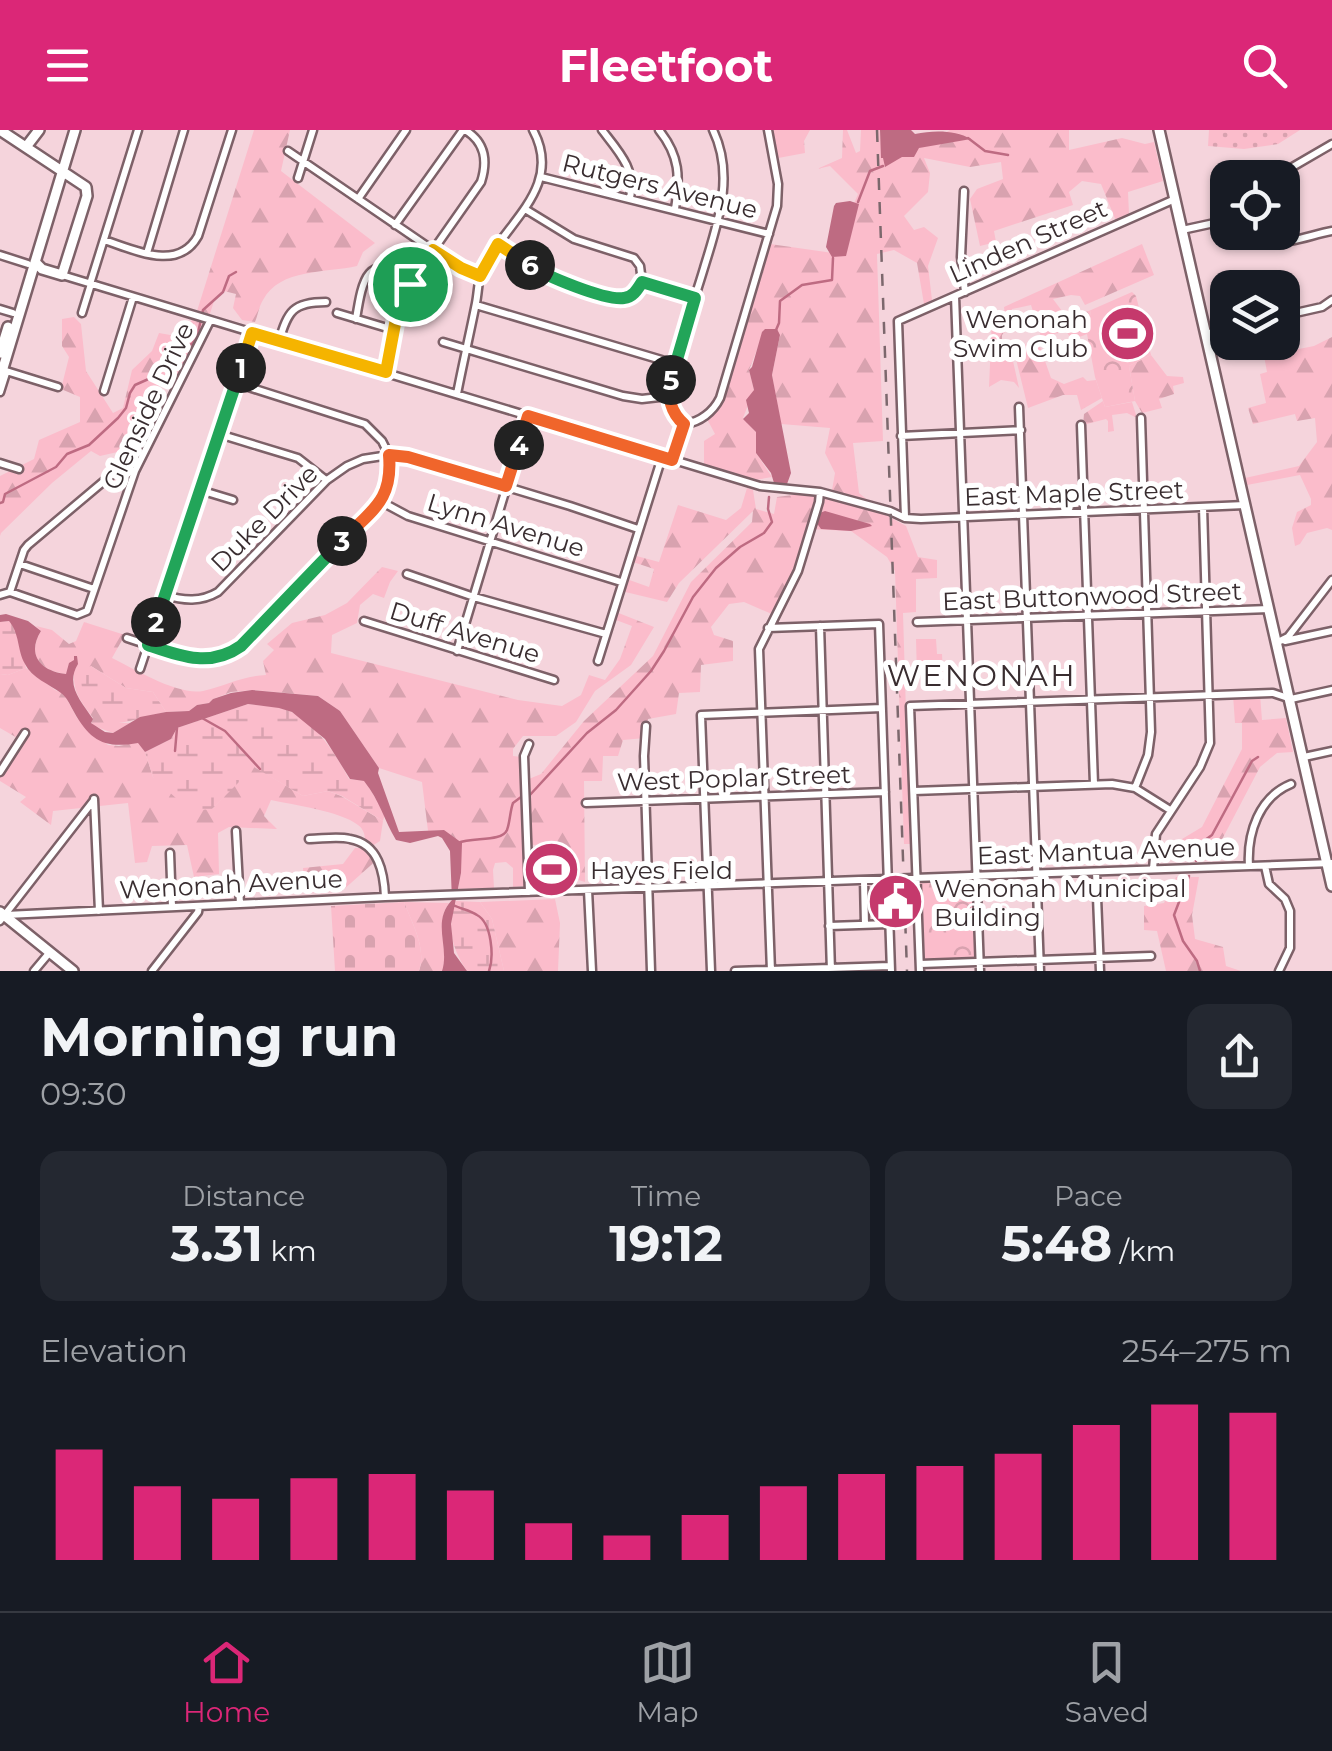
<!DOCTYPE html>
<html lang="en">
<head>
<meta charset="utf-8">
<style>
	body { margin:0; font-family:Montserrat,sans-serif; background:#242831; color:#f1f3f6; height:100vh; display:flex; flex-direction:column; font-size:38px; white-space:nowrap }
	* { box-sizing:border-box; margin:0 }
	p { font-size:32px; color:#9ea1a6 }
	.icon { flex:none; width:55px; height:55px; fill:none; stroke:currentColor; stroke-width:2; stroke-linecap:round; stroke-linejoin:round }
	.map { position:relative; height:841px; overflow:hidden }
	.drawer { display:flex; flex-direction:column; background:#171b24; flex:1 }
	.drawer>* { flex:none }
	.controls { position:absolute; left:1210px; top:30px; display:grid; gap:20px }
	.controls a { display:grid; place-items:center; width:90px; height:90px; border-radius:20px; background:#171b24; box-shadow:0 2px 8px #0004; font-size:50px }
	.pin { position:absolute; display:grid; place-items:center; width:85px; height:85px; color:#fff; margin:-42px; border:5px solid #fff; border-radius:50%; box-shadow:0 2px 10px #0007 }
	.km { position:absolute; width:50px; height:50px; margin:-25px; border-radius:50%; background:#222; color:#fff; font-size:28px; line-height:50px; text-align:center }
	.round { display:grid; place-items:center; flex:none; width:105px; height:105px; border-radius:20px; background:#242831 }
	.overview { display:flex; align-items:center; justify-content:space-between; height:170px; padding:0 40px }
	h1 { font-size:55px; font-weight:700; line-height:75px }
	.metrics { display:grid; grid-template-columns:repeat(3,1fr); gap:15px; height:170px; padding:10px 40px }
	.metrics div { display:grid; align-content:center; border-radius:20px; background:#242831; text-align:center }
	.metrics b { font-size:50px; font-weight:700 }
	.metrics small { font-size:28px; font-weight:400 }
	.metrics p { font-size:28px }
	.chart { height:280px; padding:20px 40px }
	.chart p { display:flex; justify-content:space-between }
	.chart svg { width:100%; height:180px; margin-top:10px; stroke:#db2777; stroke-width:6 }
	header { display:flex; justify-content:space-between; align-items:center; height:130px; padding:0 40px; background:#db2777; color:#fff; font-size:45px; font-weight:700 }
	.dock { display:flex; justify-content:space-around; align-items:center; height:140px; border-top:2px solid #363941; background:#171b24; font-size:28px; color:#9ea1a6 }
	.dock a { display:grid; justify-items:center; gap:5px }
	.dock .active { color:#db2777 }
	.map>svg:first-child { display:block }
	.grass { fill:url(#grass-dots) }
	.forest { fill:url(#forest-firs) }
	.wetland { fill:url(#wetland-marsh) }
	.cemetery { fill:url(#cemetery-stones) }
	.park { fill:url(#park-crowns) }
	.pitch { fill:#fbbccb }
	.water { fill:#be6b82 }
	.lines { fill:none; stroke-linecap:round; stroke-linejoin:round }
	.stream { stroke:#be6b82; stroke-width:2.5 }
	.minor-casing { stroke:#7d6168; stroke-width:11 }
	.major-casing { stroke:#7d6168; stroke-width:14 }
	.minor { stroke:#fff; stroke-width:6 }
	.major { stroke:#fff; stroke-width:9 }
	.rail { stroke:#7c686d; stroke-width:2.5; stroke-dasharray:12 12; stroke-linecap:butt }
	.split-1-casing { stroke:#fff; stroke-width:20 }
	.split-2-casing { stroke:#fff; stroke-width:20 }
	.split-3-casing { stroke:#fff; stroke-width:20 }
	.split-4-casing { stroke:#fff; stroke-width:20 }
	.split-5-casing { stroke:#fff; stroke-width:20 }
	.split-6-casing { stroke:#fff; stroke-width:20 }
	.split-7-casing { stroke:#fff; stroke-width:20 }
	.split-1 { stroke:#f5b400; stroke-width:12 }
	.split-2 { stroke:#22a559; stroke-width:12 }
	.split-3 { stroke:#22a559; stroke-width:12 }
	.split-4 { stroke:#f0652b; stroke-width:12 }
	.split-5 { stroke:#f0652b; stroke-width:12 }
	.split-6 { stroke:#22a559; stroke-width:12 }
	.split-7 { stroke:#f5b400; stroke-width:12 }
	.labels { text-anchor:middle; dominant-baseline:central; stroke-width:10; stroke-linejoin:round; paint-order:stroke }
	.street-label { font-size:25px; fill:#392d30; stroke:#fff }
	.poi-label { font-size:25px; fill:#392d30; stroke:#fff; text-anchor:start }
	.quarter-label { font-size:30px; letter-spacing:2.5px; fill:#392d30; stroke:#fff }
</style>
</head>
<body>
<header><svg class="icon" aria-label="menu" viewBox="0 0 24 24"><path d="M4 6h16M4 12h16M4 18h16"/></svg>Fleetfoot<svg class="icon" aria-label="search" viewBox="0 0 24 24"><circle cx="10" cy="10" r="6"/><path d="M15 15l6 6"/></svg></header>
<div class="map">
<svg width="1332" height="841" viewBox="0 0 1332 841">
	<defs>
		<pattern id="grass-dots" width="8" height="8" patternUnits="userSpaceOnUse" patternTransform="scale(2.5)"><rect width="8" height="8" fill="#fbbccb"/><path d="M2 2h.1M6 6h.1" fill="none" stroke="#d8a2af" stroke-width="1.8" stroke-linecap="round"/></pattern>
		<pattern id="forest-firs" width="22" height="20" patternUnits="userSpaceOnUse" patternTransform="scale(2.5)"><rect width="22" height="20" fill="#fbbccb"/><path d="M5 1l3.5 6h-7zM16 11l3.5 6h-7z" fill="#d8a2af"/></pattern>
		<pattern id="wetland-marsh" width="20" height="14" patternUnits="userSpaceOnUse" patternTransform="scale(2.5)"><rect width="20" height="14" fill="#fbbccb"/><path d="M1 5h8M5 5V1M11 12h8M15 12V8" fill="none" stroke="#d8a2af"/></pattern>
		<pattern id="cemetery-stones" width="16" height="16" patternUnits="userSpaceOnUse" patternTransform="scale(2.5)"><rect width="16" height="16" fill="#fbbccb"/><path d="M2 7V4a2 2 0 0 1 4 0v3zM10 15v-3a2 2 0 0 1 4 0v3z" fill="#d8a2af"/></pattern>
		<pattern id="park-crowns" width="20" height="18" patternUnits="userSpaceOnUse" patternTransform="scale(2.5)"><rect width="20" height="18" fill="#fbbccb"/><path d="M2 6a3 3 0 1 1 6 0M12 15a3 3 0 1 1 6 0" fill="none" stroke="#d8a2af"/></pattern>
	</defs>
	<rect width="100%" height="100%" fill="#f5d4dc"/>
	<!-- grass -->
	<path class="grass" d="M1209 0H1300L1278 14 1244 19 1208 16Z"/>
	<!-- forest -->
	<path class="forest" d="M254 0H290L281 41 375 113 363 122 357 136C327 143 280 138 263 170 259 176 258 185 255 192L242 190 233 178 236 164 224 161 214 171 207 193 176 252 163 248 148 281 132 289 122 321 100 326 91 321 52 353 1 403 0 406V346L34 329 39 310 80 292V267L61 259 69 227 62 216V189L74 187 81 194 86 241 113 283 123 278 132 240 152 221 159 203 176 206 183 205 197 181Z
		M843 0H847L856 23 860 21 861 0H880L882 28 919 18 950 0H1069V20L1122 8 1145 14 1154 12 1163 51 1128 62 1129 84 1116 91 1101 54 1082 51 1069 62 1073 75 994 101 996 112 980 116 970 69 977 59 1003 49 1001 32 970 37 924 28 930 43 928 62 904 86 914 100 924 97 938 108 928 136 932 170 924 174 917 133 894 120 877 124 883 311 853 313 859 363 886 385 906 396 918 427 937 430V448L916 449V482L903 483 910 714H904L895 441 887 427 851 401 809 399 796 446 774 485 744 472 729 474 711 497 714 505 733 511V531L701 535 700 562 679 563 676 584 648 589 645 608 623 610 618 626H603L602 651H584L585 752 572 748 568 731 550 714 533 715 524 718V756L513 757V738L506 732 495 733 493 740 494 758 458 759 461 743 444 700 428 701 422 652 379 638 340 581 318 566 253 560 231 562 213 569 209 573 197 575 189 581 166 582 153 562 126 558 91 536 106 593H130L113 603 94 596 91 592 93 588C75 563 73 562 74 530L66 544C41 541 26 526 41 501L36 496 52 500 69 514 76 511 84 492 125 505 112 528C134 539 179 566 203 561 225 556 242 546 266 545L263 531 274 520 267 514 292 493 325 485 347 473 382 437 398 441 390 452 384 468 373 464 360 475 357 493 332 505 331 523 518 570 562 576 581 565 589 545 605 550 620 529 632 496 608 487 611 480 654 497 631 535 595 561 576 592 556 606H523L513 619V626L521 627 524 651 541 644 584 591 653 526 691 452 752 392 753 381 679 453 667 472 617 460 621 447 649 457 654 439 627 430 629 424 659 432 678 375 726 390 741 378 747 358 753 360 756 379 774 384 777 367 832 360 835 343 825 323 830 298 781 294 772 245 780 205 765 199 749 240 754 260 743 288 756 302V323L772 347 750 351 704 338V311L715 304 706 287 722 271 770 114 833 123 858 64 830 36 817 39 842 28Z
		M1142 114 1154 145 1085 175 1080 166 1071 165 1053 169 1068 189 1091 180 1087 204 1072 210 1066 201 1046 206 1038 211 1051 248 1064 254 1083 247 1087 251 1096 250 1102 268 1081 280 1077 265H1063L1028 278 1016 229V217L1028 214 1041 207 1031 175 1012 179 1006 201 1002 205V217L1011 222 1019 258 1014 252 1001 250 989 257 992 188 1005 186 1004 177Z
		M1332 207V400L1327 398 1307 403 1300 414 1295 416 1292 398 1297 382 1311 375V369L1300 345 1247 355 1245 348 1299 336 1317 312 1315 288 1297 291 1295 284 1253 294 1248 278 1266 273 1260 244 1267 242 1264 226 1314 216Z
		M1151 225 1167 246 1183 247 1184 253 1173 256 1174 264 1159 269 1162 278 1142 283 1135 271 1129 236Z
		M1103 271 1105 277 1132 272 1137 288 1127 283 1112 285 1114 301 1108 302V291L1106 289 1083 295 1084 284Z
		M26 538 55 560 64 564 77 588 108 615 119 616 138 612 145 622 153 647 212 679 253 636 303 666 328 661 341 666 383 691 380 711 372 716 379 728 342 761 305 763 303 738 343 734 355 718H365C365 709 366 701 358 695 340 681 294 675 271 670L264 686 277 699 229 697 218 703 219 744 194 747 187 715 152 716 147 732 135 733 128 673 53 681 51 695 20 672 26 667 0 651V641L19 609 0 598V544L8 545Z
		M1260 564 1262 590 1286 588 1293 622 1277 623 1260 637 1217 719 1210 720V730L1176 731 1177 712 1202 697 1242 619V593H1235L1233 565Z
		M1176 747H1199L1192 785 1195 809 1223 817 1226 836 1241 841H1166L1157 801 1144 800V776L1164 773Z
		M555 769 560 793 558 841H504L492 789 480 772Z
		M404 772 449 773C433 796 450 818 442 841H419C427 819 412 793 404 772Z"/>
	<!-- wetland -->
	<path class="wetland" d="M9 491 15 498 26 538 8 545 0 544V492Z
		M91 536 126 558 153 562 166 582C143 587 130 593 106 594L82 558 80 540Z
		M248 574C261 576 277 575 289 581 317 594 335 623 349 649L365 651 385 684 383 691 342 666 328 661 303 666 254 637 212 679 190 681 153 647 145 622 171 609 177 598Z
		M456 771 480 772 492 789 504 841H467C452 819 446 796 456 771Z"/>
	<!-- cemetery -->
	<path class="cemetery" d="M404 772C412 793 427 819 419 841H335L331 776Z"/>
	<!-- park -->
	<path class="park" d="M767 0H810L804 11 805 23 773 29Z
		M1132 162 1136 166 1151 225 1129 236 1135 271 1105 277 1095 247 1087 204 1091 180Z
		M974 751 976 830 924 832 920 753Z"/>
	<!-- pitch -->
	<path class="pitch" d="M916 509H936L937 524H942L943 545 917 546Z
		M534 717C558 717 564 725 569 748L536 749Z"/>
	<!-- water -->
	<path class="water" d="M880 0H911L915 4C934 0 955 0 971 9L919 18 914 27H902L885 37 883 28H881Z
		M850 71 859 74 846 126 832 127 826 117 834 76 836 73Z
		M765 199H777L780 205 772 245 791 343 787 354 774 353 771 343 756 323V302L743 289 749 283 746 270 754 260 749 240 752 237 762 202Z
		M825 381 870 394 872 396 851 401 821 399 816 392 817 384Z
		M6 484 28 491 41 501C26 525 41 541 66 544L69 533 74 530V526H77L78 534C65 555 81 571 93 589L91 593 105 602 113 603 140 587 166 582 189 581 197 575 209 573 213 569 231 563 252 560 318 566 340 581 379 638 378 643 399 702 444 700 462 713 461 743 451 794 454 823 467 841H442C450 817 431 792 452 770L450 721 442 708 438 706 410 713 396 710C384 690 380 671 364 651L350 649 325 609 292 582 279 578 248 574 177 598 171 609 145 622 138 613C105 619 90 611 74 582 70 575 67 567 61 563 49 554 32 548 25 534 17 520 20 504 9 491L0 492V485Z"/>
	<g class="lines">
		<!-- stream -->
		<path class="stream" d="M968 8 985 21 1008 25
			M858 72 870 41 883 36
			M776 200 779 193 780 171 802 155 832 150 833 128
			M0 373 3 372 5 364 56 337 67 324 89 315 118 288 126 278 130 263 135 255 153 247 161 234 173 223 192 214 198 203 203 180 223 162 229 146 236 142
			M202 588 225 601 260 639
			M175 621 177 598
			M529 666 587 603 616 580 651 541 664 521 693 467 716 438 740 417 764 403 772 392 768 379 769 367
			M458 713C473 707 502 712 507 700 510 692 510 681 513 673L521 667
			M1196 731 1198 715 1212 705 1252 631 1258 627
			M1189 746 1174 785 1183 811 1197 831 1200 841
			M453 775C461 779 470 780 477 785 492 793 494 827 489 841"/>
		<defs>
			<path id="minor" d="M602 0C619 22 636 39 630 68
				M659 0C680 26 680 47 675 79
				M288 21 443 127 461 139 480 145
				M541 47 769 104
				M298 48 313 0
				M1263 48 1289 39 1332 14
				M964 61 961 127 965 162
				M358 69 406 0
				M525 79 574 109 634 128 640 136 642 152
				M395 95 463 0
				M1182 100 1228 90
				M1242 102C1265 125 1304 106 1332 101
				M104 110C135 120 178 142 198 106L232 0
				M499 115 548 147 612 167C626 171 636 165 642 152
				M147 123 184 0
				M0 125 28 134
				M62 145 760 356 820 362 890 381 905 388 921 389 1245 375
				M642 152 695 168
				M90 154 138 0
				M955 166 980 841
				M476 175 675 234
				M0 179 13 183
				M82 183 91 154
				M337 183 394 200
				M1282 186 1322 177 1332 170
				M356 189C362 152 367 117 410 154
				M1205 204 1228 199
				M279 211C288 181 293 172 326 172
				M443 212 623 266 642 269 668 266
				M3 240 58 257
				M386 242 399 178 406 159 481 52C488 30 485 12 465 0
				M104 261 133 167
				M0 262 6 243
				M457 264C463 233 470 203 476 173 478 163 478 152 481 143 502 94 565 59 533 0
				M1019 277 1040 841
				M685 294C700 292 713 282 720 268L777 76 778 54 768 0
				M685 294C674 286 668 273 669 259 677 218 692 178 704 138 718 92 735 46 713 0
				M1081 295 1094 654
				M219 304 298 328 326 350
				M901 306 1021 300
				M672 330 685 294
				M0 333 19 339
				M200 360 233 370
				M380 371 408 386 621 452
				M905 387 898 191 1175 69
				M20 434 94 459
				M407 444 474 467 606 504
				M10 462 24 420 28 415 116 341H135
				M0 465 10 462 77 485 87 481 135 341 210 191
				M165 465C184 471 201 472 218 462L327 350 347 336 363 329 389 325 408 327 570 376 638 399
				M364 491 554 550
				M917 492 1269 479
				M820 496 831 841
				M768 498 879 494 891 841
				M127 508C162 519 196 538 232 522L265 491 380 371 386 362 390 349 389 325 382 311 365 294 236 253
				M1285 511 1332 501
				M1276 513 1288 507 1332 450
				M457 521 528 286
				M598 531 662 327
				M140 539 252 203
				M646 596 644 626 651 841
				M529 614 524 626 529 762
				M1304 627 1332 621
				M0 642 25 603
				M1135 658 1148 625 1151 602 1141 288
				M914 661 1112 654 1135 658 1170 680
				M94 669 99 781
				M586 673 885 662
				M236 701 240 774
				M309 709C322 709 337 706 350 709 379 714 384 743 385 767
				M170 723 172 777
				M1249 736C1247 703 1259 667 1291 654
				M1265 736 1269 754 1285 769 1290 781V818L1279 841
				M1153 739 1156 704 1200 637 1210 613 1203 377
				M1096 742 1100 841
				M864 750 865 795
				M588 760 592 841
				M6 785 385 767 1332 733
				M0 791 94 670
				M829 796 889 794
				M920 834 1151 826
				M34 841 50 822
				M152 841 198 782 199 776
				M711 841 701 585 882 578
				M735 841 890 836
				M771 841 759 519 798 441 819 372 820 362
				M920 841 910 576 1273 563 1291 569 1332 560"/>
			<path id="major" d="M0 0 86 57 87 66 62 145 42 139 35 132
				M1159 0 1332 756
				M26 17 39 0
				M0 223 8 197
				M0 248 75 0
				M0 782 73 841"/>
		</defs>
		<!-- minor casing -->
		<use href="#minor" class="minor-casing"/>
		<!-- major casing -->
		<use href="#major" class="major-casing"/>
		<!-- minor -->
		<use href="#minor" class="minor"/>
		<!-- major -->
		<use href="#major" class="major"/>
		<!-- rail -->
		<path class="rail" d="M877 0 907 841"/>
	</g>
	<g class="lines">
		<defs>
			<path id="split-1" d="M241 238 252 203 386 242 398 178 410 154"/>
			<path id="split-2" d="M156 492 241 238"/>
			<path id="split-3" d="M156 492 148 515C180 526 210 538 241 516L342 411"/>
			<path id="split-4" d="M342 411C371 380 393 372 389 325L408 327 506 356 519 315"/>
			<path id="split-5" d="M519 315 528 286 672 330 684 294C671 283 667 267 671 250"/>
			<path id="split-6" d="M530 135C545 146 606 171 624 168 633 167 637 160 642 152L695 168 671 250"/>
			<path id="split-7" d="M410 154 433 120 461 138 480 146 498 114 530 135"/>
		</defs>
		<!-- split-1 casing -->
		<use href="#split-1" class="split-1-casing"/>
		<!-- split-2 casing -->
		<use href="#split-2" class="split-2-casing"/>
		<!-- split-3 casing -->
		<use href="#split-3" class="split-3-casing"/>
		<!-- split-4 casing -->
		<use href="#split-4" class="split-4-casing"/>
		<!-- split-5 casing -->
		<use href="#split-5" class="split-5-casing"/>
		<!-- split-6 casing -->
		<use href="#split-6" class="split-6-casing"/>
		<!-- split-7 casing -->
		<use href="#split-7" class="split-7-casing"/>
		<!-- split-1 -->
		<use href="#split-1" class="split-1"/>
		<!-- split-2 -->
		<use href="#split-2" class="split-2"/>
		<!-- split-3 -->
		<use href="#split-3" class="split-3"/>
		<!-- split-4 -->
		<use href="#split-4" class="split-4"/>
		<!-- split-5 -->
		<use href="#split-5" class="split-5"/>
		<!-- split-6 -->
		<use href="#split-6" class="split-6"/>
		<!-- split-7 -->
		<use href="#split-7" class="split-7"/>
	</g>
	<!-- icons -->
	<defs>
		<symbol id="stadium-disc" viewBox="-11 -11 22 22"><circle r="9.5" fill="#c5396c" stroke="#fff"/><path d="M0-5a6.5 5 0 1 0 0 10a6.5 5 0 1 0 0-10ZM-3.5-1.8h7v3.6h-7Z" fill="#fff"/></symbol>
		<symbol id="civic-disc" viewBox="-11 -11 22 22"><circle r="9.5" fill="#c5396c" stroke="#fff"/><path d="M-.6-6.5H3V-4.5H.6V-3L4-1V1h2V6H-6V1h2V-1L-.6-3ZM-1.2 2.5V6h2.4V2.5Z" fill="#fff"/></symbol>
	</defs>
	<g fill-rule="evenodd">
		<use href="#stadium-disc" x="1096" y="172" width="63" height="63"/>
		<use href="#stadium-disc" x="520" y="708" width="63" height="63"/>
		<use href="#civic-disc" x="864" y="740" width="63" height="63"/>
	</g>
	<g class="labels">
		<!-- street labels -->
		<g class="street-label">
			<text transform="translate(660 56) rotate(14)">Rutgers Avenue</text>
			<text transform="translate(1028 111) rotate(-24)">Linden Street</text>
			<text transform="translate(148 276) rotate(-65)">Glenside Drive</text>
			<text transform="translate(1074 363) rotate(-2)">East Maple Street</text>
			<text transform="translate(264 388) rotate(-45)">Duke Drive</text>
			<text transform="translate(506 395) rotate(17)">Lynn Avenue</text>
			<text transform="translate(1092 466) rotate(-2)">East Buttonwood Street</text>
			<text transform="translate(465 502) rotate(17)">Duff Avenue</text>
			<text transform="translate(734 648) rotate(-2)">West Poplar Street</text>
			<text transform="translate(1106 721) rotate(-2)">East Mantua Avenue</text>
			<text transform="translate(231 754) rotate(-3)">Wenonah Avenue</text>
		</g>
		<!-- poi labels -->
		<g class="poi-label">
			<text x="1088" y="189" text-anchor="end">Wenonah<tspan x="1088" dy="29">Swim Club</tspan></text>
			<text x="590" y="740">Hayes Field</text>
			<text x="934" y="758">Wenonah Municipal<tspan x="934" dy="29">Building</tspan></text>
		</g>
		<!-- quarter labels -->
		<g class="quarter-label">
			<text x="982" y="545">WENONAH</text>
		</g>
	</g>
</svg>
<div class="controls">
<a><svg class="icon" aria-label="locate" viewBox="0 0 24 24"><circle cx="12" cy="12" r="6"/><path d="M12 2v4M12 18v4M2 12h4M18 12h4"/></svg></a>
<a><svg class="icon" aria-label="layers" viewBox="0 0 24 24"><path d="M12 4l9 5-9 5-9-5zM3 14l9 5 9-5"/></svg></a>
</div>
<div class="pin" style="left:410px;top:154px;background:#1e9e55"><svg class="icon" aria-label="arrive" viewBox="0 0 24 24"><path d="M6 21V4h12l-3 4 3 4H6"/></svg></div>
<b class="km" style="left:241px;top:238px">1</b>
<b class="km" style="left:156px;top:492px">2</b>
<b class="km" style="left:342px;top:411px">3</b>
<b class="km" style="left:519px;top:315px">4</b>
<b class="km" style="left:671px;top:250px">5</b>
<b class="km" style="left:530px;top:135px">6</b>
</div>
<section class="drawer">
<div class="overview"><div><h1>Morning run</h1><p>09:30</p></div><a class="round"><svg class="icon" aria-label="share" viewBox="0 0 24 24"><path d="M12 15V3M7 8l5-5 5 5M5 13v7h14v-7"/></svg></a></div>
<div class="metrics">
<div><p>Distance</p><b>3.31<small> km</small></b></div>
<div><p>Time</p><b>19:12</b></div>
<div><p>Pace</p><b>5:48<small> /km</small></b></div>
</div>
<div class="chart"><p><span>Elevation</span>254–275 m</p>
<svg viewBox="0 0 160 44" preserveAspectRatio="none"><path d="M5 44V17M15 44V26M25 44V29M35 44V24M45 44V23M55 44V27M65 44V35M75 44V38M85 44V33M95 44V26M105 44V23M115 44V21M125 44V18M135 44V11M145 44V6M155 44V8"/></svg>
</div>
</section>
<nav class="dock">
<a class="active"><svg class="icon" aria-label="home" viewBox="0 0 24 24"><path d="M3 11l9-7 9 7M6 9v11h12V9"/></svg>Home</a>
<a><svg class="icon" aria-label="map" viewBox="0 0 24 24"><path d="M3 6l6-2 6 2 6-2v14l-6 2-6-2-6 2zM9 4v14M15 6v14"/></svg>Map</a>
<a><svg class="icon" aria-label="saved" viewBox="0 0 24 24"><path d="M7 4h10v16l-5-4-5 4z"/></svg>Saved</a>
</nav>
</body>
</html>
